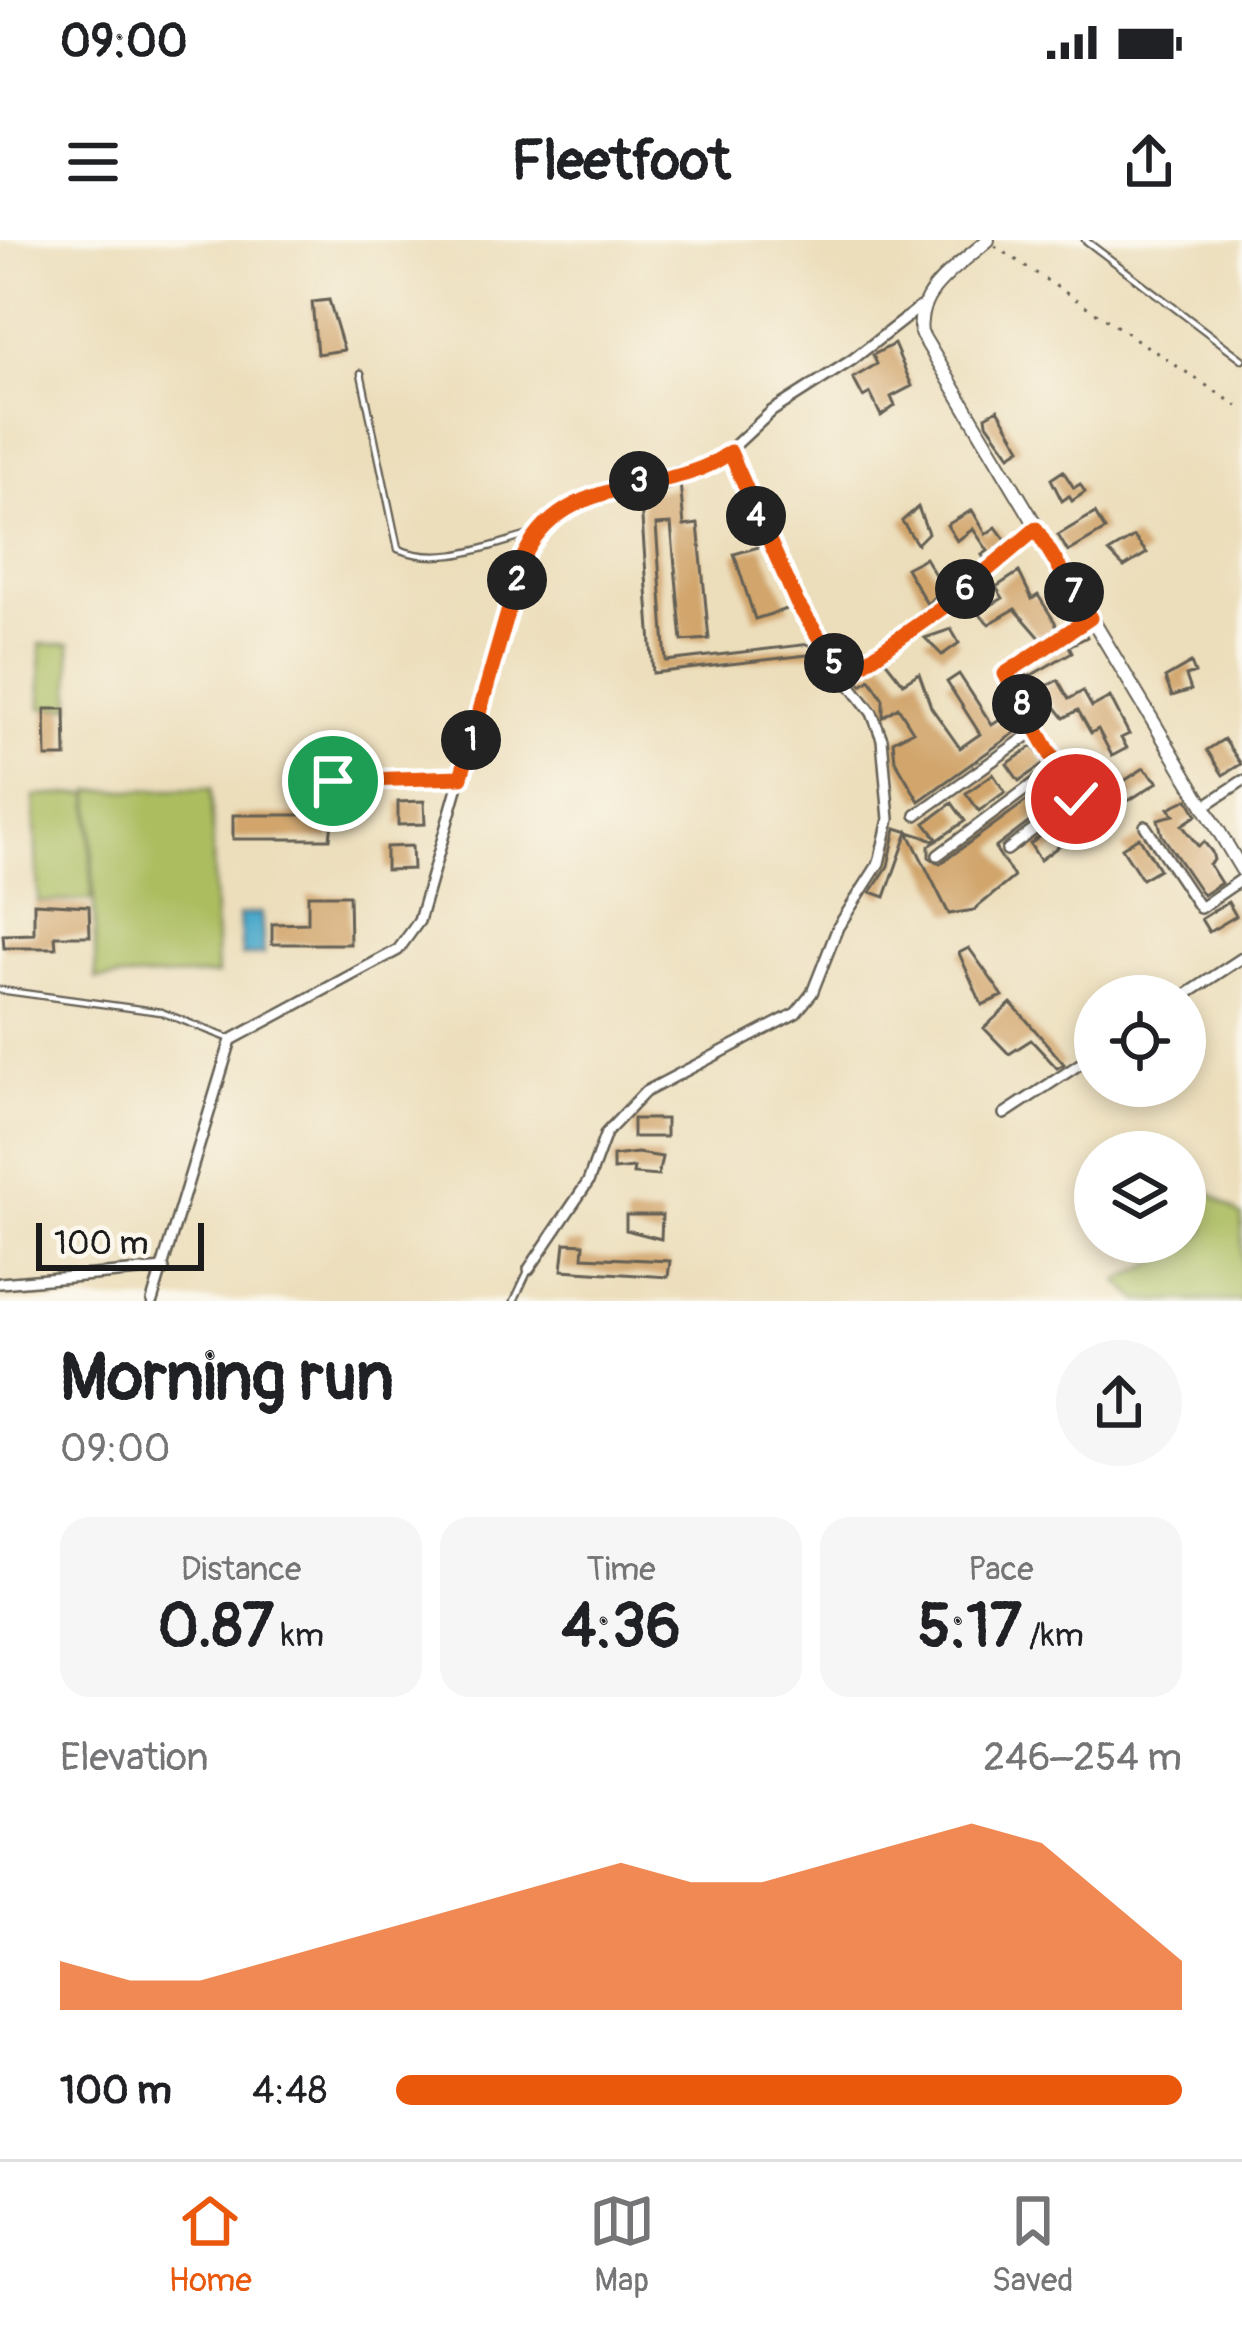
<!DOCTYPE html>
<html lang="en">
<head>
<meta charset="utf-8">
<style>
	body { margin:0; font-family:Pangolin,sans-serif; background:#f6f6f6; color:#202124; height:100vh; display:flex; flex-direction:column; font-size:45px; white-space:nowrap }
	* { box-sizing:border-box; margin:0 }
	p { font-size:39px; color:#757577 }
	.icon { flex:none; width:66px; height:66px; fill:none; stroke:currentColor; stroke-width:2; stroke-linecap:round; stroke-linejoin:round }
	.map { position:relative; height:1061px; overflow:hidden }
	.sheet { display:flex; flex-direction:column; background:#fff; flex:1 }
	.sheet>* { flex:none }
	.fabs { position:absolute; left:1074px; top:735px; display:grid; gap:24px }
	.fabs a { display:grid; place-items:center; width:132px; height:132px; border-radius:50%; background:#fff; box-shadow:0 6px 18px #0003; font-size:60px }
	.scale { position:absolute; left:36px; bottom:30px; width:168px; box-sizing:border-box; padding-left:12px; border:6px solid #1c1c1c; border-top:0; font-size:33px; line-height:42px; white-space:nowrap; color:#1c1c1c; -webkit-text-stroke:9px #fbf7ec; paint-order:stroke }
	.pin { position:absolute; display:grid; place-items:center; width:102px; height:102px; color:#fff; margin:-51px; border:6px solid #fff; border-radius:50%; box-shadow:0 3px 12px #0007 }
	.km { position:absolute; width:60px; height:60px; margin:-30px; border-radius:50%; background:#222; color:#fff; font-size:33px; line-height:60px; text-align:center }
	.round { display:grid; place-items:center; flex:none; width:126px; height:126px; border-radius:63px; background:#f6f6f6 }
	.head { display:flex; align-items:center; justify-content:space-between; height:204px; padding:0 60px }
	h1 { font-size:66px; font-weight:700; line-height:90px }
	.metrics { display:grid; grid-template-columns:repeat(3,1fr); gap:18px; height:204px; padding:12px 60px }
	.metrics div { display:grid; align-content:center; border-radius:30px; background:#f6f6f6; text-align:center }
	.metrics b { font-size:60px; font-weight:700 }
	.metrics small { font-size:33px; font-weight:400 }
	.metrics p { font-size:33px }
	.chart { height:336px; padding:24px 60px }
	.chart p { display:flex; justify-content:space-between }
	.chart svg { width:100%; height:216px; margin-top:12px; fill:#ea580c; opacity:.7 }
	ul { padding:0 60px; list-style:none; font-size:39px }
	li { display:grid; grid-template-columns:192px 144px 1fr; align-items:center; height:90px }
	li i { height:30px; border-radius:15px; background:#ea580c }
	.status { display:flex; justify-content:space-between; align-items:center; height:84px; padding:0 60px; background:#fff; direction:ltr }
	.status svg { height:33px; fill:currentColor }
	header { display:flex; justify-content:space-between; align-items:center; height:156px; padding:0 60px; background:#fff; font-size:54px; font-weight:700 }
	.dock { display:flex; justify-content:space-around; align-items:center; height:168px; border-top:3px solid #e0e0e0; background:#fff; font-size:33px; color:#757577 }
	.dock a { display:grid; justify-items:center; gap:6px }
	.dock .on { color:#ea580c }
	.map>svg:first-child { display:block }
	.green { fill:#acbd60; stroke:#646c3e; stroke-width:3 }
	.water { fill:#4ba9ca; stroke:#346273; stroke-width:3 }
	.building { fill:#d1a56c }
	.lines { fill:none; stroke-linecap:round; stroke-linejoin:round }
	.service-casing { stroke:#656054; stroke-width:9 }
	.minor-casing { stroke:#656054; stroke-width:14 }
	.tertiary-casing { stroke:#656054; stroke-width:16 }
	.path { stroke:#656054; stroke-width:3; stroke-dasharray:3 9; stroke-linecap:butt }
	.service { stroke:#fff; stroke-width:4.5 }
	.minor { stroke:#fff; stroke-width:9 }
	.tertiary { stroke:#fff; stroke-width:12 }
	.route-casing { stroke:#fff; stroke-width:24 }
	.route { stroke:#ea580c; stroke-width:15 }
</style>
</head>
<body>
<div class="status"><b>09:00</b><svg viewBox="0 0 49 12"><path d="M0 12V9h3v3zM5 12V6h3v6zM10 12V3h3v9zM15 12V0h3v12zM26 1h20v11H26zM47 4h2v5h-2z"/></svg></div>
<header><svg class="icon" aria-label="menu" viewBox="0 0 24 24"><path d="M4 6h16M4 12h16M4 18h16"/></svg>Fleetfoot<svg class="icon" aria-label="share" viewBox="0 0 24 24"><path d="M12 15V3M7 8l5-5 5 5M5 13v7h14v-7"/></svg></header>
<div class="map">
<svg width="1242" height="1061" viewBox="0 0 1242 1061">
	<rect width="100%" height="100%" fill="#fbf7ec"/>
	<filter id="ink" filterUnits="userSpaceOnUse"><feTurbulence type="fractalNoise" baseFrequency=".00833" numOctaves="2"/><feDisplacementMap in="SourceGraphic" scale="24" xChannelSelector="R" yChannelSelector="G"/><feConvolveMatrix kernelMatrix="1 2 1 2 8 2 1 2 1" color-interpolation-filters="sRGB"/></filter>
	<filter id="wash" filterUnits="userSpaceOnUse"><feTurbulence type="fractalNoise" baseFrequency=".004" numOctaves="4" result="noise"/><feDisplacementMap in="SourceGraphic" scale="48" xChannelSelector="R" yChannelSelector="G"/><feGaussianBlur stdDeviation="2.7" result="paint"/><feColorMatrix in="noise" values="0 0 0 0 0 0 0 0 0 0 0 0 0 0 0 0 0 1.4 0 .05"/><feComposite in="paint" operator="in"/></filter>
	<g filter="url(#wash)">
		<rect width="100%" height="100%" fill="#ecdebb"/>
		<!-- green -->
		<path class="green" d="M40 404H70L72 467 41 468Z
			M211 548 217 735 96 739 91 551Z
			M89 554 92 660 38 662 34 556Z
			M1185 934 1242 976V1061H1139L1118 1041 1188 1007 1205 991C1206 968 1185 955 1185 934Z"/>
		<!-- water -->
		<path class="water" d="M261 673 264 714 242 716 239 675Z"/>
		<g id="blocks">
			<!-- building -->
			<path class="building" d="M329 60 344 110 317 114 312 62Z
				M894 104 912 146 891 157 895 166 881 176 870 153 863 157 853 138 877 124 873 115Z
				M998 169 1021 208 1010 215 987 183 986 176Z
				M1063 231 1074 248 1080 244 1085 252 1072 261 1069 256 1062 261 1051 239Z
				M680 242 684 286 698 284 709 399 682 401 671 284 656 285 666 421 810 404 816 414 653 433 640 251 668 249Z
				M918 267 928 293 917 304 902 281Z
				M972 270 986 294 996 287 1007 302 985 320 982 315 988 311 973 289 957 301 947 285Z
				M1095 273 1105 290 1068 312 1058 295Z
				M1134 297 1147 313 1124 327 1109 312Z
				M762 306 790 368 755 379 734 314Z
				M925 318 943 348 927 364 906 328Z
				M1019 332 1032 359 1038 355 1055 382 1057 389 1041 399 1015 369 989 384 978 373 1003 358 996 347Z
				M951 389 959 403 942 415 925 398Z
				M1085 392 1087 397 1069 406 1072 412 1028 437 1024 432Z
				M884 419 903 443 919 433 931 467 960 508 980 494 947 442 959 434 992 485 1012 472 1023 487 919 561 895 520 893 501 913 491 898 467 883 477V459L870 439 862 445 857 439Z
				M1191 423 1195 433 1186 436 1191 450 1172 456 1165 438Z
				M1058 440 1069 459 1083 451 1092 467 1110 457 1129 494 1121 498 1127 508 1112 516 1098 489 1091 493 1078 470 1064 478 1041 449Z
				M45 469H65L66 517H46Z
				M1224 499 1241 524 1223 535 1207 510Z
				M1033 506 1045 523 1019 541 1007 524Z
				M1144 528 1158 542 1128 561 1118 545Z
				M993 534 1005 552 979 571 966 553Z
				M1055 540 1064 556 995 608 1014 637 974 670 949 674 908 592 885 657 871 652 888 626 896 588 937 601 929 606V617L940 624Z
				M314 556 333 572 330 599H233V575H313L305 566Z
				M1188 559 1197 575 1182 585 1198 606 1204 602 1212 612 1214 620 1209 624 1221 643 1203 655 1162 595 1158 579 1174 575 1169 568Z
				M424 561 425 584 398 585V562Z
				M952 563 965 581 938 600 925 583Z
				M1069 575 1077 593 1040 620 1030 604Z
				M1139 597 1159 629 1142 639 1122 608Z
				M412 606 413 629 386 630V607Z
				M308 655H349L350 704H272V684L308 683Z
				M1228 662 1236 676 1209 692 1201 679Z
				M34 663 89 666 90 696H55L56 708H4L3 695 34 694Z
				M969 708 1003 756 982 765 959 713Z
				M1011 763 1023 776 1064 824 1057 828 1031 800 1009 814 984 788Z
				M633 879H666V897H633Z
				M637 913 662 917 658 936 633 934 634 928 613 930V916Z
				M626 975H662L661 999 626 990Z
				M565 1003 584 1004 583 1017 670 1021 668 1037 562 1030Z"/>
		</g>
	</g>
	<g filter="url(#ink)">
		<use href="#blocks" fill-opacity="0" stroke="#656054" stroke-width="3"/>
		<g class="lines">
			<defs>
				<path id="service" d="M1085 0 1242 119
					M361 133 398 309C443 327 488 306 533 294
					M333 541 459 537
					M0 750 161 772 228 798
					M514 1061 529 1029"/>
				<path id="minor" d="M844 437 942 368 1036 289
					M1203 567 1242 541
					M916 575 1036 490
					M1145 586 1200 668 1242 639
					M1007 610 1076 558 1005 434 1090 378
					M938 615 1057 526
					M1184 756 1242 718
					M1004 874 1095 814
					M529 1029 588 942 606 893 645 852 796 773 812 753 838 687 879 623 889 579 882 499 872 473 824 411 797 363 730 212
					M0 1043 164 1029
					M152 1061 231 800 398 710 419 681 524 315 538 292 577 264 638 241 715 224 772 171 852 120 920 67"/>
				<path id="tertiary" d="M988 0C959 26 915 51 921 93L1242 630"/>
			</defs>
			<!-- service casing -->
			<use href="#service" class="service-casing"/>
			<!-- minor casing -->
			<use href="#minor" class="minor-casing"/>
			<!-- tertiary casing -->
			<use href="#tertiary" class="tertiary-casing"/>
			<!-- path -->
			<path class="path" d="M995 6 1242 169"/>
			<!-- service -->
			<use href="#service" class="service"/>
			<!-- minor -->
			<use href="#minor" class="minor"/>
			<!-- tertiary -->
			<use href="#tertiary" class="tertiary"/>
		</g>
	</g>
	<g class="lines" filter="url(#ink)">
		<defs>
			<path id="route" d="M333 541 461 537 524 316C568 228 671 259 730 212L797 363 844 437 942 368 1036 289 1090 378 1005 434 1076 559"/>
		</defs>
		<!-- route casing -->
		<use href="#route" class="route-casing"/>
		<!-- route -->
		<use href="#route" class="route"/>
	</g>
</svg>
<div class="fabs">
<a><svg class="icon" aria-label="locate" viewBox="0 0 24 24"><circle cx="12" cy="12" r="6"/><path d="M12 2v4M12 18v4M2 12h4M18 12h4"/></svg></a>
<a><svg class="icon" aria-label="layers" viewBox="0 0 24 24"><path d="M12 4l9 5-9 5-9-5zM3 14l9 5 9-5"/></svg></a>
</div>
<div class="scale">100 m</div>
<div class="pin" style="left:333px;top:541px;background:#1e9e55"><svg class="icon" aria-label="arrive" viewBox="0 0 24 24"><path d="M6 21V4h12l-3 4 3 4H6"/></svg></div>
<div class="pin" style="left:1076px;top:559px;background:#d93025"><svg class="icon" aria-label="check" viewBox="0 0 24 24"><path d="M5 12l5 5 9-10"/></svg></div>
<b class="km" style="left:471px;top:500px">1</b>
<b class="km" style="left:517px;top:340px">2</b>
<b class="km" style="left:639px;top:241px">3</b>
<b class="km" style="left:756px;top:276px">4</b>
<b class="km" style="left:834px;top:423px">5</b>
<b class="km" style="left:965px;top:349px">6</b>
<b class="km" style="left:1074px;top:352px">7</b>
<b class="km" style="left:1022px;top:464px">8</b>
</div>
<section class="sheet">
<div class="head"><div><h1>Morning run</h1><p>09:00</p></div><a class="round"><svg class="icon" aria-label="share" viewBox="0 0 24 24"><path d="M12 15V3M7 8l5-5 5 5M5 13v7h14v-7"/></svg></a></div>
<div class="metrics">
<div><p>Distance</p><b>0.87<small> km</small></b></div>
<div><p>Time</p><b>4:36</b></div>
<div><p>Pace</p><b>5:17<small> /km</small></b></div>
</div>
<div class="chart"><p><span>Elevation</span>246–254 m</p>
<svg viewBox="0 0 160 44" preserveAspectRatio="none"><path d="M0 44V34L10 38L20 38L30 34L40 30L50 26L60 22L70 18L80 14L90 18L100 18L110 14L120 10L130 6L140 10L150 22L160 34V44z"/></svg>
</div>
<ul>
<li><b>100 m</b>4:48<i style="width:100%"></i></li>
</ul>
</section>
<nav class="dock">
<a class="on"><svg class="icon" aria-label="home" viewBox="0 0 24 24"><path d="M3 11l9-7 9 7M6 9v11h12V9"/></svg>Home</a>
<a><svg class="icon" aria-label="map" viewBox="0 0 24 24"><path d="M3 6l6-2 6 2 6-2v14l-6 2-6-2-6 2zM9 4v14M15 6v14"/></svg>Map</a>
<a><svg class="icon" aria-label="saved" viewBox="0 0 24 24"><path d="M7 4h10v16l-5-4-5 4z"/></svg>Saved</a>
</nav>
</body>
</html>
